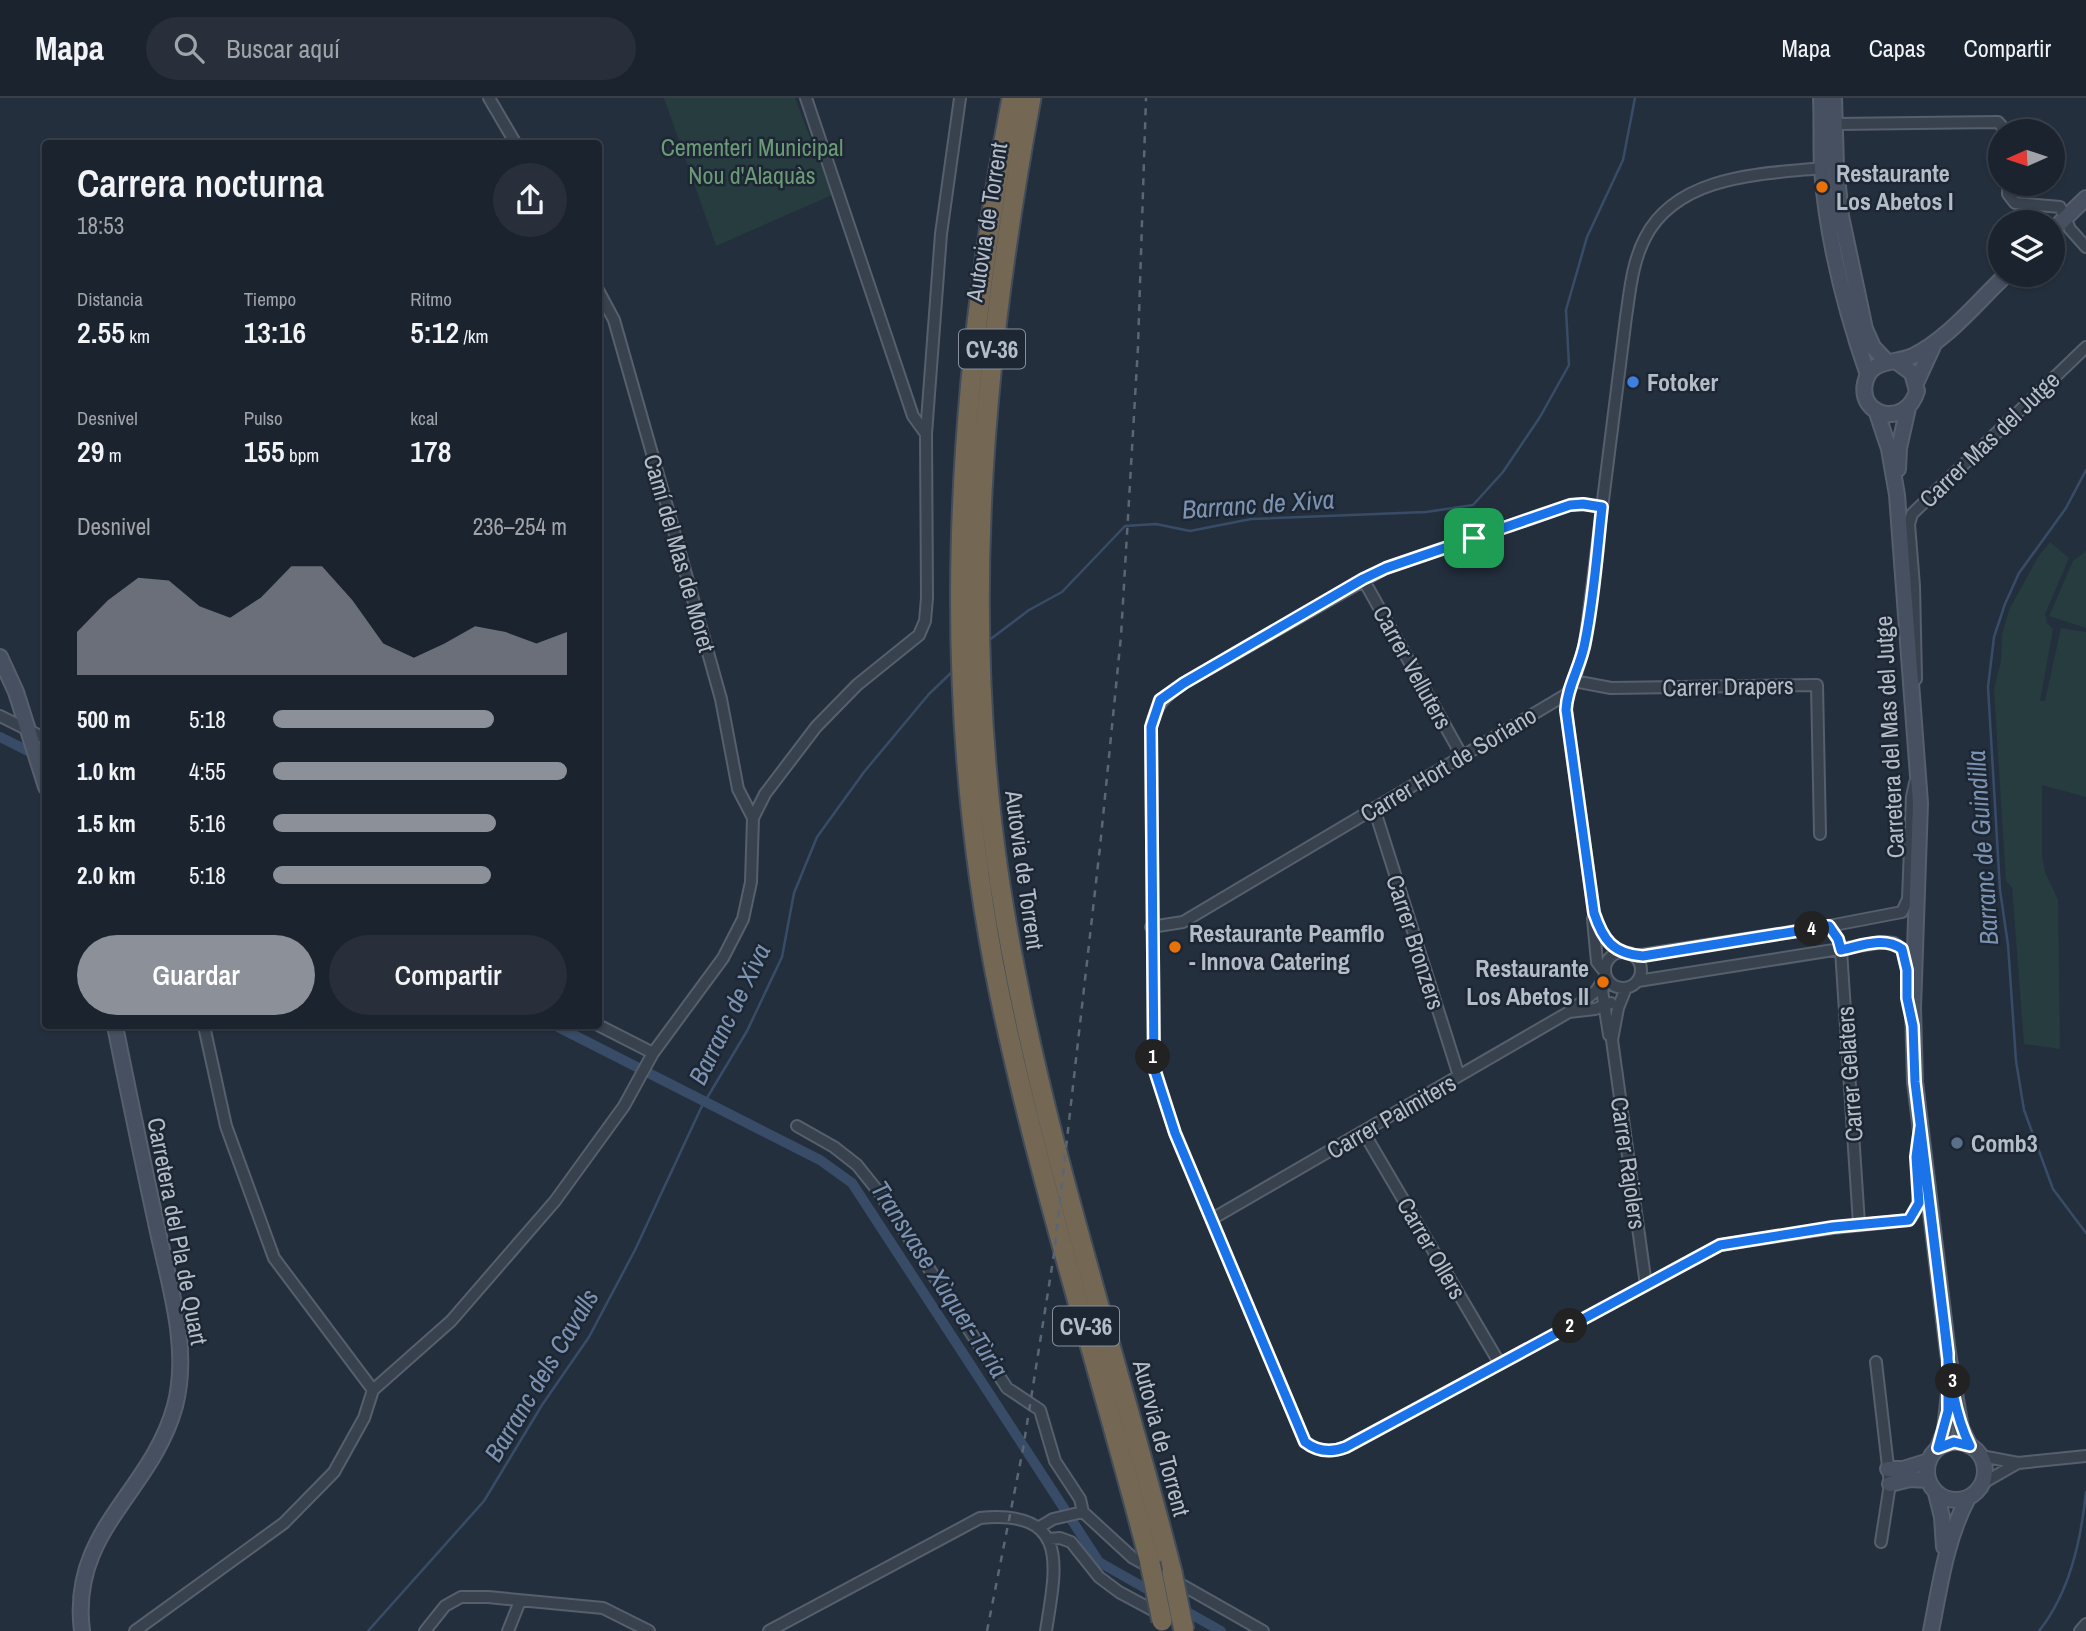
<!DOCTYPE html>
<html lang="es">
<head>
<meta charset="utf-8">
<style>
	body { margin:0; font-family:"Archivo Narrow",sans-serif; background:#282f3a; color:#f1f3f6; height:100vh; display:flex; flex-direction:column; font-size:26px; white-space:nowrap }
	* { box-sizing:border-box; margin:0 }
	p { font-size:23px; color:#a0a4aa }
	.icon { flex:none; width:38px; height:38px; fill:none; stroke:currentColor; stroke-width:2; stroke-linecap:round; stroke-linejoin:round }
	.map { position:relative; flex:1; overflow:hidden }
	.panel { position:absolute; left:42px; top:42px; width:560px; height:889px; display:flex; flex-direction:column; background:#1b232e; border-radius:7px; box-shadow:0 2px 5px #0004,0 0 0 2px #39404a }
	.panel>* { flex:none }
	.needle { width:46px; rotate:267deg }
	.fabs { position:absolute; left:1988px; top:21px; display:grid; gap:14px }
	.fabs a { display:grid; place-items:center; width:77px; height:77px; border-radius:50%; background:#1b232e; box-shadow:0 2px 5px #0004,0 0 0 2px #39404a; font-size:35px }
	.pin { position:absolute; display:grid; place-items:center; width:60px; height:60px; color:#fff; margin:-30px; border-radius:14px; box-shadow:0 4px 10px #0006 }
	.km { position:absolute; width:35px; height:35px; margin:-18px; border-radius:50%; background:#222; color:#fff; font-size:19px; line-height:35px; text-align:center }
	.round { display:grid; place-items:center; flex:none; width:74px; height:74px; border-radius:37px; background:#282f3a }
	.head { display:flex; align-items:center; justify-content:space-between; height:119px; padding:0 35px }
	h1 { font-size:38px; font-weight:600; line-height:52px }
	.metrics { display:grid; grid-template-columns:repeat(3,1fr); gap:10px; height:119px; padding:7px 35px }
	.metrics div { display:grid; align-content:center }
	.metrics b { font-size:30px; font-weight:600 }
	.metrics small { font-size:19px; font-weight:400 }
	.metrics p { font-size:19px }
	.chart { height:196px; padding:14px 35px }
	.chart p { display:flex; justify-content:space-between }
	.chart svg { width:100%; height:126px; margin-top:7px; fill:#8c9099; opacity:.7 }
	.cta { display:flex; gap:14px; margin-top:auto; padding:14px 35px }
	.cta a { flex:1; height:80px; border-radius:42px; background:#8c9099; color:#fff; font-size:28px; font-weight:600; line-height:80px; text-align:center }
	.cta a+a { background:#282f3a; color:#f1f3f6 }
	ul { padding:0 35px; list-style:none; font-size:23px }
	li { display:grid; grid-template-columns:112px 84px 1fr; align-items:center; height:52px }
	li i { height:18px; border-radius:9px; background:#8c9099 }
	header { display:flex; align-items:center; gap:42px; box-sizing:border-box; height:98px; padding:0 35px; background:#1b232e; border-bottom:2px solid #39404a }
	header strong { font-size:33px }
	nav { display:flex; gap:38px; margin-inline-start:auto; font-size:24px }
	.search { width:490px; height:63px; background:#282f3a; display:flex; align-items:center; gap:18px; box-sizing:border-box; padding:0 24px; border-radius:38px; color:#a0a4aa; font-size:26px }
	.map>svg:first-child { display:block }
	.green { fill:#263c3f }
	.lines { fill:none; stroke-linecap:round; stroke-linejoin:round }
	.stream { stroke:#394c67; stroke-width:2.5 }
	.canal { stroke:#394c67; stroke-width:10 }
	.street-casing { stroke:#565f6c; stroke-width:14 }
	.secondary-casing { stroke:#565f6c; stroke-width:18 }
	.highway-casing { stroke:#434c59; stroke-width:23 }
	.street { stroke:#38414e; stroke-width:10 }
	.secondary { stroke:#465061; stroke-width:14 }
	.highway { stroke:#746855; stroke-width:19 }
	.rail { stroke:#5a6575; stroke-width:2.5; stroke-dasharray:7 7; stroke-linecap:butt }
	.highway-bridge-casing { stroke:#434c59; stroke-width:23; stroke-linecap:butt }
	.highway-bridge { stroke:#746855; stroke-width:19 }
	.route-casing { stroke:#fff; stroke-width:14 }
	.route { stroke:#1a73e8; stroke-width:9 }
	.food-dot { fill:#e8710a; stroke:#1d2633; stroke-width:2.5 }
	.shop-dot { fill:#3f7fe0; stroke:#1d2633; stroke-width:2.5 }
	.service-dot { fill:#5c6f8a; stroke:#1d2633; stroke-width:2.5 }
	.labels { text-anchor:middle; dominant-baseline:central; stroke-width:5; stroke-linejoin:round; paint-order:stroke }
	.shield { fill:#1d2633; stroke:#878f9c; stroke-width:2 }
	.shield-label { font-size:23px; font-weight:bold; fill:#b4bcc9 }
	.park-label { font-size:24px; fill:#6b9a76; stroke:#1d2633 }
	.poi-label { font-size:24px; font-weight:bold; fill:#b4bcc9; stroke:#1d2633; text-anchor:start }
	.street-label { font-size:24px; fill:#b4bcc9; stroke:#1d2633 }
	.water-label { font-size:26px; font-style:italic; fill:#7c92b1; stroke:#1d2633 }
</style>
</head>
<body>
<header>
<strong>Mapa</strong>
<div class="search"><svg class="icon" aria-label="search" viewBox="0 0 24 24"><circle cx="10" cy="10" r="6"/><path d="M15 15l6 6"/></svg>Buscar aquí</div>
<nav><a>Mapa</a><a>Capas</a><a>Compartir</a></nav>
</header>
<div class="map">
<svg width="2086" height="1533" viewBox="0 0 2086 1533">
	<rect width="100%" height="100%" fill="#242f3e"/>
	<!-- green -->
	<path class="green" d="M664 0H795L832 97 716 148Z
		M2050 444 2069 460 2045 516 2047 525 2053 531 2040 603H2045L2061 530 2086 534V699L2042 687V758L2045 774 2058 802 2060 951 2024 946 2012 789 2006 783 1994 592 2001 563 2002 537 2009 512 2038 459Z
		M2086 453V530L2049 518 2073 463Z"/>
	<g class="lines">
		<!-- stream -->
		<path class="stream" d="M2086 372 2066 410 2019 475 2005 506 1994 539 1988 589 2000 792 2008 847 2016 963 2024 1012 2053 1091 2086 1135
			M988 543 1029 512 1062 494 1125 428 1156 426 1190 433 1251 421 1426 414 1473 407 1503 374 1540 319 1569 267 1566 212 1587 139 1623 62 1635 0
			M368 1533 484 1403 542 1307 589 1239 635 1152 701 1010 747 933 782 859 794 795 817 739 864 674 929 596 954 572
			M2039 1533C2070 1494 2081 1442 2086 1394"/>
		<!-- canal -->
		<path class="canal" d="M0 639 46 662
			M556 928 820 1062 852 1085 1099 1464 1221 1533"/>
		<defs>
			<path id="street" d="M489 0 516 46
				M806 0 913 318 926 336
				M1835 26 1998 24 2006 33
				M2008 86V96L2015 105 2060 109 2070 131 2086 149
				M598 192 614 222 663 394 721 601 738 691 753 720
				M1602 409 1583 406 1570 407 1386 470 1184 585C1165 598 1156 606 1151 629L1154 969 1175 1035 1305 1344C1318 1354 1331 1355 1346 1349L1720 1147 1833 1130 1909 1122C1928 1101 1915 1068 1918 1042
				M1363 481 1462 658
				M1916 581 1914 488 1909 426 1912 416 2086 249
				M1574 583 1611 590 1817 587 1820 736
				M1567 596 1566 612 1594 815 1604 840 1619 854
				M0 618 46 641
				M1374 710 1459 978
				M1593 821 1597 864 1604 873
				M1829 828 1838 841 1841 852 1859 1126
				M1151 829 1183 824 1567 596 1574 583 1585 546 1626 219C1630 193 1632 165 1645 140 1677 77 1761 76 1822 70
				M1605 872a18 18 0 1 1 36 0a18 18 0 1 1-36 0Z
				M1634 858 1829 828 1902 814 1908 801 1912 699 1915 685
				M1638 883 1884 844 1894 845 1902 851 1907 872V896
				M1606 884 1602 892 1609 937
				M1626 890 1618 910 1612 942 1646 1187
				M1569 914 1595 911 1611 905
				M598 927 653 955
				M204 928 226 1028 274 1160 373 1292
				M797 1028 834 1049 857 1067 881 1097 1007 1290 1040 1312 1055 1363 1080 1401 1083 1414 1133 1460 1151 1470
				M1364 1035 1500 1266
				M1212 1121 1569 914 1596 893 1606 878
				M1876 1264 1890 1386 1881 1444
				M1981 1358 2018 1365 1983 1385
				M2018 1365 2086 1358
				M1038 1430 1053 1421 1083 1414
				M1049 1441 1060 1440 1071 1444 1099 1479 1119 1494 1160 1516
				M1175 1483 1263 1533
				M135 1533 284 1425 334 1374 364 1320 373 1292 451 1223 555 1103 624 1008 653 955 723 860 743 821 751 784 753 720 765 696 816 629 857 587 919 537 925 523 927 500 926 336 941 136 960 0
				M425 1533 445 1508 461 1499H488L603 1510 649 1533
				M508 1533 520 1503
				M769 1533 980 1420C1071 1411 1056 1469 1046 1533
				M2080 1533 2086 1526"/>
			<path id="secondary" d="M1821 0C1822 23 1821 47 1822 71 1827 140 1845 211 1868 277
				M1834 0 1836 68 1841 118 1865 231 1873 249 1887 264
				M2053 132 2086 100
				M1897 264 1912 275 1917 293C1906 330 1858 319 1865 285 1870 260 1896 266 1913 258 1949 240 1977 204 2006 177
				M1917 283 1934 246
				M1876 312 1889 351 1897 397 1920 705 1913 910 1915 984 1948 1255 1961 1330 1970 1348
				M1898 371 1899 350 1908 310
				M0 559 16 594 46 689
				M1927 1373a29 29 0 1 1 58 0a29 29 0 1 1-58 0Z
				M1938 1350 1945 1332 1949 1295
				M1888 1371H1903L1929 1363
				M1890 1386 1910 1381 1928 1382
				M1936 1395 1942 1419 1944 1449
				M82 1533C69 1433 151 1395 175 1308 191 1247 167 1180 155 1120 141 1056 128 992 115 928
				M1931 1533C1940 1488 1946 1441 1968 1400"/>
			<path id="highway" d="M1012 0C955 295 938 596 999 893 1039 1086 1101 1274 1150 1465
				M1031 0C982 263 960 521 1000 787 1036 1021 1114 1245 1172 1474"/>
		</defs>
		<!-- street casing -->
		<use href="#street" class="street-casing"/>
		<!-- secondary casing -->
		<use href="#secondary" class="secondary-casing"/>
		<!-- highway casing -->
		<use href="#highway" class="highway-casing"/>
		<!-- street -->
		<use href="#street" class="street"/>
		<!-- secondary -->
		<use href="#secondary" class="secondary"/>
		<!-- highway -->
		<use href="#highway" class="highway"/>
		<!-- rail -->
		<path class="rail" d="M987 1533 1023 1351 1054 1156 1100 749 1121 538 1138 249 1146 0"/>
		<defs>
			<path id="highway-bridge" d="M1150 1465 1162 1523
				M1172 1474 1184 1533"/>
		</defs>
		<!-- highway-bridge casing -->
		<use href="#highway-bridge" class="highway-bridge-casing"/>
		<!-- highway-bridge -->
		<use href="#highway-bridge" class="highway-bridge"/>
	</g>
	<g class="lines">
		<defs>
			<path id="route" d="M1474 440 1386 470 1363 481 1184 585 1160 602 1151 629 1154 970 1175 1035 1305 1344C1318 1354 1331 1355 1346 1349L1720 1147 1833 1129 1909 1122 1919 1105 1916 1059 1920 1029C1927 1090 1935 1151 1942 1211 1948 1256 1950 1308 1970 1348L1954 1344 1938 1350 1948 1313V1255L1915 984 1913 928 1907 900V872L1902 851C1884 838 1861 848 1841 852L1838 841 1829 828 1643 858C1613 856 1603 842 1594 815L1566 612C1567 588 1581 568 1585 544 1594 500 1597 454 1602 409L1583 406 1570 407 1474 440"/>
		</defs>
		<!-- route casing -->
		<use href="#route" class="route-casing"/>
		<!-- route -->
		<use href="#route" class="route"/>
	</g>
	<!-- markers -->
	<g class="food-dot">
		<circle cx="1822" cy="89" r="7"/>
		<circle cx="1175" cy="849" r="7"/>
		<circle cx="1603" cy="884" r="7"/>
	</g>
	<circle class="shop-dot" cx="1633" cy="284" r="7"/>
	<circle class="service-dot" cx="1957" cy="1045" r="7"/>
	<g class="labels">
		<!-- shield labels -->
		<g class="shield">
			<rect x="959" y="231.5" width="66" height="39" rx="5"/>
			<rect x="1053" y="1208.5" width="66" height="39" rx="5"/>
		</g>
		<g class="shield-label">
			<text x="992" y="251">CV-36</text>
			<text x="1086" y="1228">CV-36</text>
		</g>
		<!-- park labels -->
		<g class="park-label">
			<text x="752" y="49">Cementeri Municipal<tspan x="752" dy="28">Nou d'Alaquàs</tspan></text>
		</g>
		<!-- poi labels -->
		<g class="poi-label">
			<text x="1836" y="75">Restaurante<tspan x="1836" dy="28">Los Abetos I</tspan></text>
			<text x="1647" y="284">Fotoker</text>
			<text x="1189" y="835">Restaurante Peamflo<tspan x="1189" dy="28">- Innova Catering</tspan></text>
			<text x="1589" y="870" text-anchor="end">Restaurante<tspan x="1589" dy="28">Los Abetos II</tspan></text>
			<text x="1971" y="1045">Comb3</text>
		</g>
		<!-- street labels -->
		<g class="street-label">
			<text transform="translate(986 124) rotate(-81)">Autovia de Torrent</text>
			<text transform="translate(1989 341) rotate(-44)">Carrer Mas del Jutge</text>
			<text transform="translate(680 455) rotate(74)">Camí del Mas de Moret</text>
			<text transform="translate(1413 569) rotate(61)">Carrer Velluters</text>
			<text transform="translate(1728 588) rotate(-1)">Carrer Drapers</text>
			<text transform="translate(1889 639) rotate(-93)">Carretera del Mas del Jutge</text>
			<text transform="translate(1448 666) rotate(-31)">Carrer Hort de Soriano</text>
			<text transform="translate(1025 772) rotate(82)">Autovia de Torrent</text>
			<text transform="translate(1416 844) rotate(72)">Carrer Bronzers</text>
			<text transform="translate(1849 976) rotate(-94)">Carrer Gelaters</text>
			<text transform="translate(1391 1018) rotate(-30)">Carrer Palmiters</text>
			<text transform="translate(1629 1065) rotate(82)">Carrer Rajolers</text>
			<text transform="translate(178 1133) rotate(79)">Carretera del Pla de Quart</text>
			<text transform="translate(1432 1150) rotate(60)">Carrer Ollers</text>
			<text transform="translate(1162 1340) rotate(75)">Autovia de Torrent</text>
		</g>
		<!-- water labels -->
		<g class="water-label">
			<text transform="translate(1258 406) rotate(-4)">Barranc de Xiva</text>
			<text transform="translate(1982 750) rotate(-94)">Barranc de Guindilla</text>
			<text transform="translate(729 916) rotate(-64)">Barranc de Xiva</text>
			<text transform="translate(940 1181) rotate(57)">Transvase Xùquer-Tùria</text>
			<text transform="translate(541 1277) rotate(-59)">Barranc dels Cavalls</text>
		</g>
	</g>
</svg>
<div class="fabs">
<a><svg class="needle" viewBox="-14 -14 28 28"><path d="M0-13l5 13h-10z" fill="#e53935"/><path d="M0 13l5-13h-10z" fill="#a0a4aa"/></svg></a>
<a><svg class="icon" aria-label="layers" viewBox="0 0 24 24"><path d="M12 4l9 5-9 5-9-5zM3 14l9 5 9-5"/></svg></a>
</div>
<div class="pin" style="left:1474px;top:440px;background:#1e9e55"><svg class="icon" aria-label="arrive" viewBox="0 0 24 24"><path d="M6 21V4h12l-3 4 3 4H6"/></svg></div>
<b class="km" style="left:1153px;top:959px">1</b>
<b class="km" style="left:1570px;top:1228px">2</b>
<b class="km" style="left:1953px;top:1283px">3</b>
<b class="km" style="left:1812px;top:831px">4</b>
<section class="panel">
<div class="head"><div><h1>Carrera nocturna</h1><p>18:53</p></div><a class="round"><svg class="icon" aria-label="share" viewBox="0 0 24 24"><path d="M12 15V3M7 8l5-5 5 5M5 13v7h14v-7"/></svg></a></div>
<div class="metrics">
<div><p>Distancia</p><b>2.55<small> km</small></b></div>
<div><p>Tiempo</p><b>13:16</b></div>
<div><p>Ritmo</p><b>5:12<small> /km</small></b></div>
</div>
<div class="metrics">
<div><p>Desnivel</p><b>29<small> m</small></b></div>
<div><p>Pulso</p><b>155<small> bpm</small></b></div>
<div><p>kcal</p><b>178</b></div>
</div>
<div class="chart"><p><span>Desnivel</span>236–254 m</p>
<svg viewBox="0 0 160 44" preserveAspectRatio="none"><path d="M0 44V29L10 18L20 10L30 11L40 20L50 24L60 17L70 6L80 6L90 18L100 33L110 38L120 33L130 27L140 29L150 33L160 29V44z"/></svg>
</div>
<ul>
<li><b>500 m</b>5:18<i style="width:75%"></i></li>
<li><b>1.0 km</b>4:55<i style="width:100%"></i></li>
<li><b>1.5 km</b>5:16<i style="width:76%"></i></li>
<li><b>2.0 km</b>5:18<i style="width:74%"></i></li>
</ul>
<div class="cta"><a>Guardar</a><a>Compartir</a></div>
</section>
</div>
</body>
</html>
